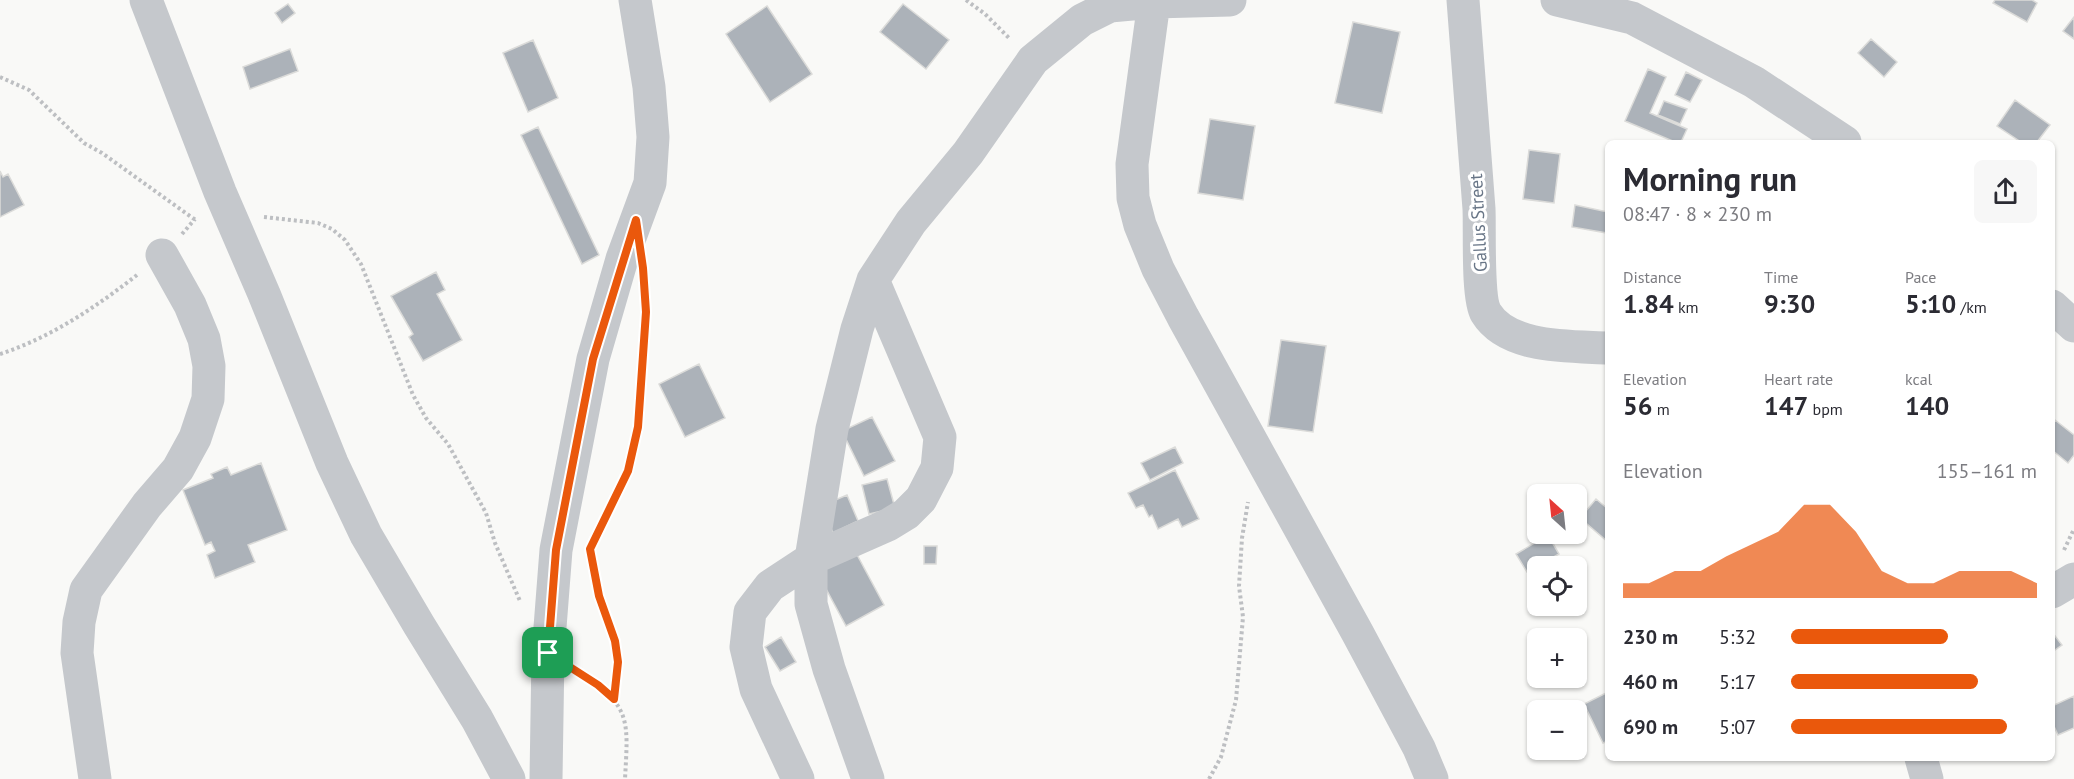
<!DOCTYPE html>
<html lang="en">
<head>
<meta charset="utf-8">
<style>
	body { margin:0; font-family:"PT Sans",sans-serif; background:#f7f7f7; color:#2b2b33; height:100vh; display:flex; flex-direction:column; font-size:22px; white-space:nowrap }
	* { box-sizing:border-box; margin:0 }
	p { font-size:20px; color:#7c7c81 }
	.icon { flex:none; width:33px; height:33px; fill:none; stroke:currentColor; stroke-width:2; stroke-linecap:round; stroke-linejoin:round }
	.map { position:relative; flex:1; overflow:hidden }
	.sheet { position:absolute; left:1605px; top:140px; width:450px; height:621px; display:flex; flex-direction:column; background:#fff; border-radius:9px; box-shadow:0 2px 4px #0004 }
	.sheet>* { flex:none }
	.needle { width:39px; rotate:333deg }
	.controls { position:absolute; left:1527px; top:484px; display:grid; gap:12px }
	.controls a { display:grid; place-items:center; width:60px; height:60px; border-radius:9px; background:#fff; box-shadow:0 2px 4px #0004; font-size:30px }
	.pin { position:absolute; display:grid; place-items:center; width:51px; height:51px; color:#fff; margin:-26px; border-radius:12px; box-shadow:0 3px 9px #0006 }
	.round { display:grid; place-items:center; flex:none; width:63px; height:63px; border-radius:9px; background:#f7f7f7 }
	.head { display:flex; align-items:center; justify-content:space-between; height:102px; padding:0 18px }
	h1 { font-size:33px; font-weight:600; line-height:45px }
	.metrics { display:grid; grid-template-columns:repeat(3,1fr); gap:9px; height:102px; padding:6px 18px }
	.metrics div { display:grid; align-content:center }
	.metrics b { font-size:26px; font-weight:600 }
	.metrics small { font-size:16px; font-weight:400 }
	.metrics p { font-size:16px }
	.chart { height:168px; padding:12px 18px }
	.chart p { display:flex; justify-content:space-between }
	.chart svg { width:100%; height:108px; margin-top:6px; fill:#ea580c; opacity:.7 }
	ul { padding:0 18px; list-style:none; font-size:20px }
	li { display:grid; grid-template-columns:96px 72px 1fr; align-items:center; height:45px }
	li i { height:15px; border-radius:8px; background:#ea580c }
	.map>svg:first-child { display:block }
	.building { fill:#acb2b9; stroke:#dbdbd9; stroke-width:1.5 }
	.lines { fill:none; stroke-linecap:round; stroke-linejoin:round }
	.path { stroke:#bdbfc2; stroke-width:4; stroke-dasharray:3 3; stroke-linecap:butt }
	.minor { stroke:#c5c8cc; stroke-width:33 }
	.route-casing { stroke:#fff; stroke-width:12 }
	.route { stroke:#ea580c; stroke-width:8 }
	.labels { text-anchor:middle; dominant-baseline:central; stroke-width:6; stroke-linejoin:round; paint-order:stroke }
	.street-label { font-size:18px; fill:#697687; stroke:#fff }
</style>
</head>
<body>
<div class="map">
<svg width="2074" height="779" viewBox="0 0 2074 779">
	<rect width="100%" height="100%" fill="#f9f9f7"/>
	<!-- building -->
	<path class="building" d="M1995 0H2032L2037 3 2027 22 1993 3Z
		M288 4 295 13 282 23 275 13Z
		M903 4 949 40 926 69 880 32Z
		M767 6 812 74 770 102 726 34Z
		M2074 17V39L2063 31Z
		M1353 22 1400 32 1382 113 1335 103Z
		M1871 39 1897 62 1884 77 1858 53Z
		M533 40 558 98 528 112 503 53Z
		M290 49 298 71 250 89 243 67Z
		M1648 69 1666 77 1650 113 1687 129 1681 142H1675L1625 121Z
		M1686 72 1702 80 1690 102 1675 95Z
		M2015 100 2050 125 2037 142H2021L1997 126Z
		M1664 101 1687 109 1680 124 1658 115Z
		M1210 119 1255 126 1243 200 1198 193Z
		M538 127 599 255 582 264 521 135Z
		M1529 150 1560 154 1554 203 1523 199Z
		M0 171 3 177 8 174 24 205 0 217Z
		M1575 205 1608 212 1607 233 1572 227Z
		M436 272 445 290 437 294 462 340 423 361 409 337 413 334 391 296Z
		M1281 340 1326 346 1313 432 1268 426Z
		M699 364 725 418 685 437 659 384Z
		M872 417 895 461 864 476 842 431Z
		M2055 420 2074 435V455L2068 463 2052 450V424Z
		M1175 447 1183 463 1150 480 1141 463Z
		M261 463 287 530 248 545 255 562 215 578 207 555 215 551 211 542 205 545 183 490 213 478 211 474 227 467 231 475Z
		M1175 470 1199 519 1182 527 1178 519 1158 529 1152 515 1149 517 1143 505 1136 508 1128 493Z
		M887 479 895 508 869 514 862 485Z
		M847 495 858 521 833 533 821 506Z
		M1596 499 1608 509V542L1580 518Z
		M1548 535 1559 554 1527 572 1516 554Z
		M924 546H937L936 564H924Z
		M855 551 884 605 846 626 817 572Z
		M2052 632 2062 645 2052 652Z
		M781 637 796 662 780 671 765 647Z
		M1608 692V741L1603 743 1584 704Z
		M2074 696V728L2058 735 2052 722V706Z"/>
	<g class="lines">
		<!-- path -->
		<path class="path" d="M966 0 985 14 1010 39
			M0 77 29 90 84 143 102 153 197 221
			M264 217 318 223 332 229 345 240 361 264 413 395 426 418 448 444 486 513 495 543 520 601
			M182 234 195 219
			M0 354C50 338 96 307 137 275
			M590 549 629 471 637 427 642 385 645 299
			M590 550 599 596 615 641 618 662 614 698
			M2064 550 2074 529
			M580 674C632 705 628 722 625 779
			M1209 779 1221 757 1236 700 1243 617 1239 586 1242 538 1248 502"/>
		<!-- minor -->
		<path class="minor" d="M146 0 220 192 264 294 332 463 366 535 419 625 477 719 509 779
			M1463 0C1468 70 1474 139 1479 209 1480 230 1477 298 1486 313 1508 349 1571 346 1608 348
			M1557 0 1632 18 1754 82 1845 142
			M1154 2 1132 164 1133 198 1140 225 1158 269 1183 317 1357 632 1419 748 1432 779
			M2052 306 2074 326
			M2052 592 2074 579
			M1921 758 1927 779
			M95 779 77 653 79 622 86 590 147 505 178 469 195 438 208 399 209 366 204 339 190 305 162 255
			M546 779 548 653 556 550 593 359 622 259 650 183 653 137 649 87 635 0
			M798 779 756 689 746 647 750 612 770 586 811 559 888 525 906 514 921 499 937 468 940 437 873 280
			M868 779 829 669 811 604V559L832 429 857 329 873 280 911 222 968 153 1033 60 1082 20 1110 6 1154 2 1230 0"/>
	</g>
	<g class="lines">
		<defs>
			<path id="route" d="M636 220 643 268 646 312 638 427 628 471 590 549 599 596 615 641 618 662 614 699 598 685 548 653 556 550 593 359Z"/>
		</defs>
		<!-- route casing -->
		<use href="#route" class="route-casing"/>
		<!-- route -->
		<use href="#route" class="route"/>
	</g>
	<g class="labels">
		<!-- street labels -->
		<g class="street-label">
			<text transform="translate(1478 223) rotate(-93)">Gallus Street</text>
		</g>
	</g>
</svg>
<div class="controls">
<a><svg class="needle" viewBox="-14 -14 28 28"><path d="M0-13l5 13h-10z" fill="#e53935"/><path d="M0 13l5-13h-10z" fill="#7c7c81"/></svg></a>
<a><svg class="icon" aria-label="locate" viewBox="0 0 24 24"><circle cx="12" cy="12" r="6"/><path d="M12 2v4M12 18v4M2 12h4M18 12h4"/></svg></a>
<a>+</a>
<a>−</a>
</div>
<div class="pin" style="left:548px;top:653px;background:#1e9e55"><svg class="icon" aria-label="arrive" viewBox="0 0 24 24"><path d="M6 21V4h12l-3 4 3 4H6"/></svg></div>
<section class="sheet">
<div class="head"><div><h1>Morning run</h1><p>08:47 · 8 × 230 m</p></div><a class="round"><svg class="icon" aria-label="share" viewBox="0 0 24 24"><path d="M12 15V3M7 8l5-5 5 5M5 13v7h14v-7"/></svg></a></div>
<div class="metrics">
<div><p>Distance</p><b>1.84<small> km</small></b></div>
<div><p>Time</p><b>9:30</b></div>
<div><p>Pace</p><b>5:10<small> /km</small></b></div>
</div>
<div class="metrics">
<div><p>Elevation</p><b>56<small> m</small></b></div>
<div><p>Heart rate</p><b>147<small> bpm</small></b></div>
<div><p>kcal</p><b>140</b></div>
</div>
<div class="chart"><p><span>Elevation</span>155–161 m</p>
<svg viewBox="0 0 160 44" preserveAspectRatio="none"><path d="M0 44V38L10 38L20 33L30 33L40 27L50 22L60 17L70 6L80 6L90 17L100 33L110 38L120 38L130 33L140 33L150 33L160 38V44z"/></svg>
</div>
<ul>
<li><b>230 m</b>5:32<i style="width:64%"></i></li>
<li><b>460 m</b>5:17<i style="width:76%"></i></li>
<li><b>690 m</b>5:07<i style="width:88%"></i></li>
</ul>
</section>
</div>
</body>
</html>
